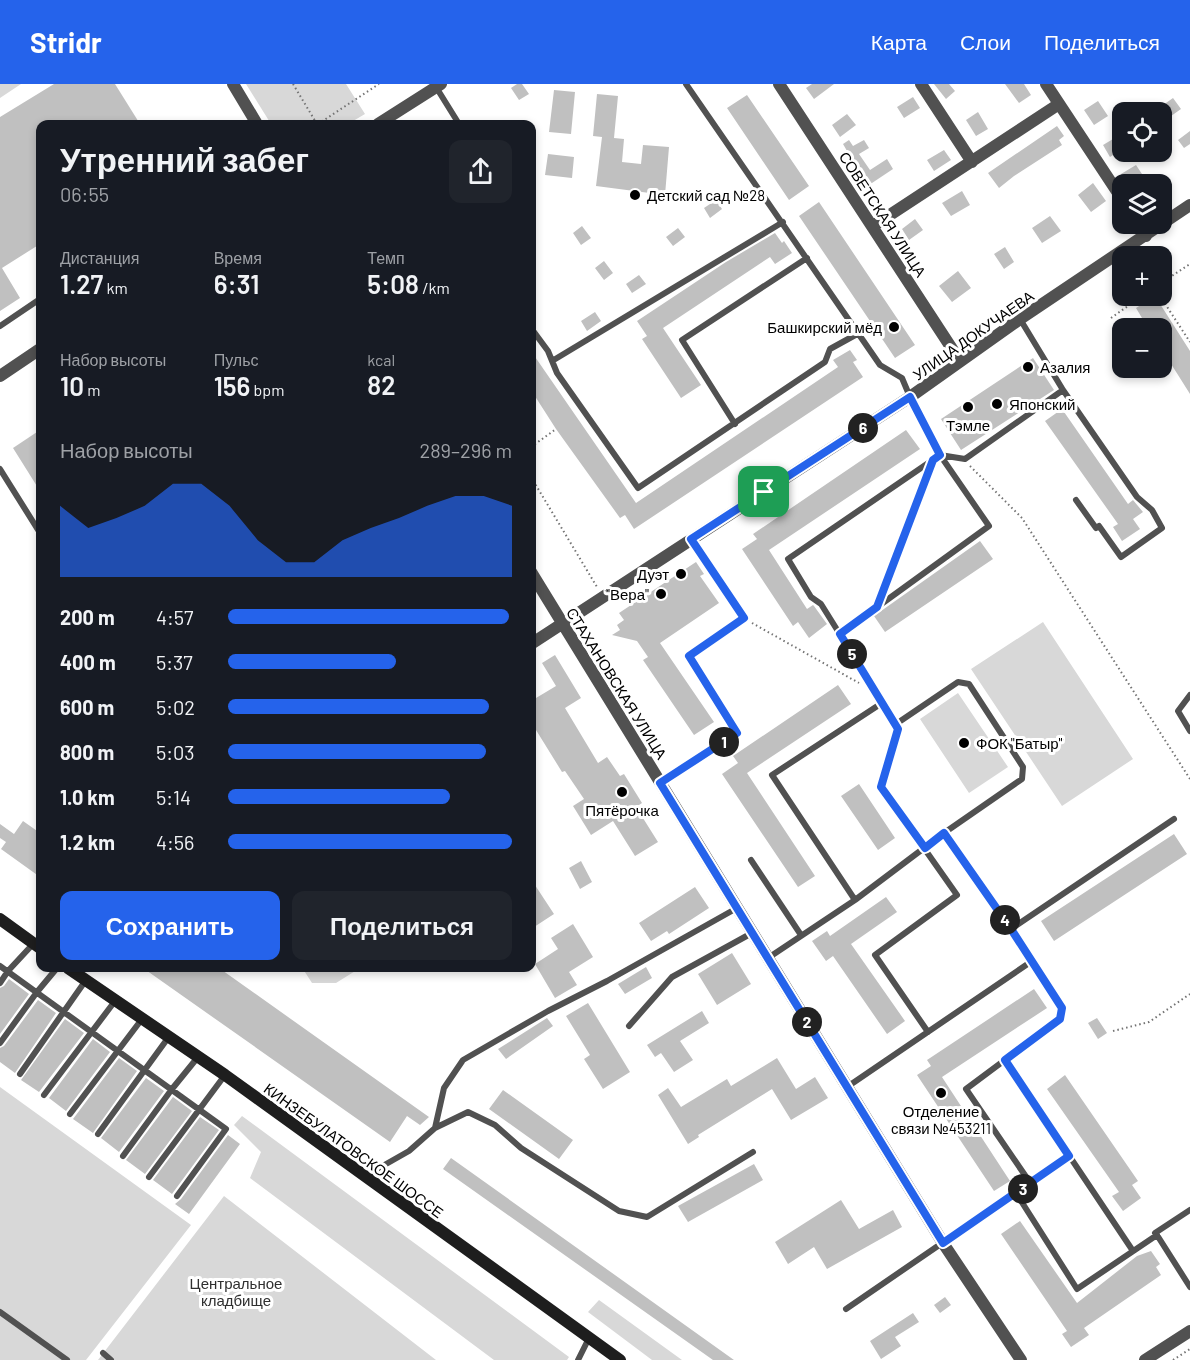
<!DOCTYPE html>
<html lang="ru">
<head>
<meta charset="utf-8">
<style>
	body { margin:0; font-family:Barlow,sans-serif; background:#20242c; color:#f1f3f6; height:100vh; display:flex; flex-direction:column; font-size:22px; white-space:nowrap }
	* { box-sizing:border-box; margin:0 }
	p { font-size:20px; color:#9ea1a6 }
	.icon { flex:none; width:33px; height:33px; fill:none; stroke:currentColor; stroke-width:2; stroke-linecap:round; stroke-linejoin:round }
	.map { position:relative; flex:1; overflow:hidden }
	.panel { position:absolute; left:36px; top:36px; width:500px; height:852px; display:flex; flex-direction:column; background:#171b24; border-radius:12px; box-shadow:0 3px 9px #0003 }
	.panel>* { flex:none }
	.buttons { position:absolute; left:1112px; top:18px; display:grid; gap:12px }
	.buttons a { display:grid; place-items:center; width:60px; height:60px; border-radius:12px; background:#171b24; box-shadow:0 3px 9px #0003; font-size:30px }
	.pin { position:absolute; display:grid; place-items:center; width:51px; height:51px; color:#fff; margin:-26px; border-radius:12px; box-shadow:0 3px 9px #0006 }
	.km { position:absolute; width:30px; height:30px; margin:-15px; border-radius:50%; background:#222; color:#fff; font-size:16px; line-height:30px; text-align:center }
	.round { display:grid; place-items:center; flex:none; width:63px; height:63px; border-radius:12px; background:#20242c }
	.head { display:flex; align-items:center; justify-content:space-between; height:102px; padding:0 24px }
	h1 { font-size:33px; font-weight:600; line-height:45px }
	.figures { display:grid; grid-template-columns:repeat(3,1fr); gap:9px; height:102px; padding:6px 24px }
	.figures div { display:grid; align-content:center }
	.figures b { font-size:26px; font-weight:600 }
	.figures small { font-size:16px; font-weight:400 }
	.figures p { font-size:16px }
	.chart { height:168px; padding:12px 24px }
	.chart p { display:flex; justify-content:space-between }
	.chart svg { width:100%; height:108px; margin-top:6px; fill:#2563eb; opacity:.7 }
	.primary-button { display:flex; gap:12px; margin-top:auto; padding:12px 24px }
	.primary-button a { flex:1; height:69px; border-radius:12px; background:#2563eb; color:#fff; font-size:24px; font-weight:600; line-height:69px; text-align:center }
	.primary-button a+a { background:#20242c; color:#f1f3f6 }
	ul { padding:0 24px; list-style:none; font-size:20px }
	li { display:grid; grid-template-columns:96px 72px 1fr; align-items:center; height:45px }
	li i { height:15px; border-radius:8px; background:#2563eb }
	header { display:flex; align-items:center; gap:36px; box-sizing:border-box; height:84px; padding:0 30px; background:#2563eb; color:#fff }
	header strong { font-size:28px }
	nav { display:flex; gap:33px; margin-inline-start:auto; font-size:21px }
	.map>svg:first-child { display:block }
	.green { fill:#d8d8d8 }
	.building { fill:#c0c0c0 }
	.lines { fill:none; stroke-linecap:round; stroke-linejoin:round }
	.path { stroke:#737373; stroke-width:2; stroke-dasharray:1.5 3; stroke-linecap:butt }
	.service { stroke:#515151; stroke-width:6 }
	.minor { stroke:#515151; stroke-width:12 }
	.tertiary { stroke:#515151; stroke-width:12 }
	.secondary { stroke:#1e1e1e; stroke-width:12 }
	.route-casing { stroke:#fff; stroke-width:12 }
	.route { stroke:#2563eb; stroke-width:8 }
	.poi-dot { fill:#000; stroke:#fff; stroke-width:2 }
	.labels { text-anchor:middle; dominant-baseline:central; stroke-width:6; stroke-linejoin:round; paint-order:stroke }
	.poi-label { font-size:15px; fill:#000; stroke:#fff; text-anchor:start }
	.street-label { font-size:15px; fill:#000; stroke:#fff }
	.park-label { font-size:15px; fill:#2f2f2f; stroke:#fff }
</style>
</head>
<body>
<header>
<strong>Stridr</strong>
<nav><a>Карта</a><a>Слои</a><a>Поделиться</a></nav>
</header>
<div class="map">
<svg width="1190" height="1276" viewBox="0 0 1190 1276">
	<rect width="100%" height="100%" fill="#fff"/>
	<!-- green -->
	<path class="green" d="M0 0H21L0 14Z
		M246 0H346L365 30 348 40H271Z
		M1043 538 1133 675 1062 722 971 585Z
		M958 609 1008 683 969 709 920 635Z
		M305 884H360L336 899H312L303 885Z
		M0 1003 191 1141 86 1276H0Z
		M242 1032 569 1273 567 1276H494L250 1094 261 1068 234 1041Z
		M224 1112 436 1276H98Z
		M599 1216 682 1276H652L588 1228Z"/>
	<!-- building -->
	<path class="building" d="M54 0H115L140 40H40V160L2 184 20 214 0 227V33Z
		M517 0H522L529 10 519 16 511 4Z
		M812 0H834L814 15 806 4Z
		M934 0H949L955 7 946 15Z
		M1005 0H1024L1031 11 1019 19Z
		M554 6 575 8 571 50 549 48Z
		M597 10 618 12 614 54 624 55 622 78 641 80 643 61 669 63 665 111 596 102 602 53 593 52Z
		M747 11 809 102 789 116 727 24Z
		M913 13 920 24 904 34 897 23Z
		M1173 14 1181 25 1164 37 1161 33V28L1156 26Z
		M1098 17 1108 32 1094 41 1084 26Z
		M978 28 988 45 976 52 966 36Z
		M847 30 856 41 840 53 832 41Z
		M1057 42 1064 52 1059 56 1062 61 1014 92 999 104 988 89Z
		M1190 47V60L1184 64 1178 56Z
		M1118 52 1122 59V65L1110 73 1103 61Z
		M849 56 853 62 864 56 869 64 859 70 870 86 887 75 893 85 866 103 856 88 858 86 843 60Z
		M944 66 951 76 934 87 927 76Z
		M548 70 574 73 572 94 545 91Z
		M1136 81 1146 96 1140 100H1128L1121 90Z
		M1093 99 1106 117 1091 128 1078 111Z
		M962 107 970 121 951 132 942 119Z
		M716 116 722 125 710 134 704 124Z
		M819 118 915 261 895 274 799 132Z
		M1050 132 1061 147 1042 159 1032 144Z
		M915 135 923 146 909 156 902 145Z
		M582 142 591 154 581 161 573 149Z
		M678 144 685 153 673 162 666 153Z
		M775 149 782 159 784 157 792 169 775 180 770 173 663 244 701 301 681 314 642 255 647 252 637 237 726 178Z
		M1005 163 1014 178 1004 185 994 170Z
		M604 177 613 189 604 196 595 184Z
		M958 187 971 204 952 218 939 202Z
		M639 191 646 200 632 209 626 200Z
		M1155 212 1190 267V310L1161 264V244H1148L1136 224Z
		M595 228 601 237 587 247 581 237Z
		M850 266 857 276 853 278 863 293 634 445 625 431 620 434 556 345 531 306V267L636 419 838 283 833 276Z
		M1033 274 1054 306 961 366 941 335Z
		M1062 325 1128 420 1133 416 1143 428 1133 435 1140 445 1122 457 1113 443 1118 440 1045 337Z
		M40 346V407L13 364Z
		M906 346 920 365 769 466 807 525 813 521 814 522 827 540 809 554 798 538 793 542 742 465 757 455 753 450Z
		M980 457 993 475 885 548 874 532Z
		M696 478 704 490 700 492 719 519 660 559 714 638 694 651 643 576 648 573 637 557 612 551 620 546 617 541 624 536 619 529Z
		M555 571 581 614 565 624 598 679 607 673 620 692 624 690 642 719 636 723 658 758 635 772 613 737 591 751 573 722 584 715 565 687 562 688 536 646 531 649V617L556 602 542 579Z
		M838 601 851 620 747 689 815 792 798 803 722 690 738 679 733 672Z
		M859 700 895 754 878 766 841 712Z
		M23 737 40 749V793L1 765 6 758 0 754V740L14 750Z
		M1174 750 1187 770 1054 857 1041 837Z
		M581 777 592 798 580 805 569 784Z
		M531 795 554 830 531 845Z
		M695 803 709 824 669 850 667 847 651 857 639 839Z
		M886 813 897 828 851 860 905 937 887 950 833 872 826 877 812 857 827 847 830 852Z
		M573 840 593 873 569 888 577 901 555 914 535 880 558 865 551 854Z
		M732 869 751 900 717 921 698 890Z
		M646 883 652 894 625 910 618 900Z
		M143 884H219L429 1033 420 1041 407 1032 390 1058Z
		M9 895 29 910 0 950V904L4 902Z
		M1034 905 1047 924 942 993 1010 1097 994 1107 917 991 931 982 927 976Z
		M38 916 56 929 15 989 0 978V964L4 962Z
		M588 919 630 988 603 1005 584 975 590 971 566 932Z
		M702 927 709 939 680 957 693 976 674 988 661 969 655 973 647 961Z
		M547 934 553 942 506 975 498 965Z
		M1097 934 1107 949 1098 955 1088 939Z
		M65 935 84 949 39 1008 21 996Z
		M93 955 110 968 66 1027 49 1014Z
		M119 974 137 987 93 1049 73 1035Z
		M777 974 796 1005 815 993 828 1014 791 1036 772 1005 698 1051 699 1053 688 1060 658 1011 668 1004 681 1023 727 995 731 1002Z
		M1065 991 1138 1097 1132 1101 1141 1114 1123 1127 1112 1112 1119 1108 1047 1005Z
		M146 994 164 1007 119 1068 101 1054Z
		M503 1006 573 1056 559 1075 489 1025Z
		M173 1013 192 1027 145 1090 126 1076Z
		M200 1033 219 1046 172 1110 153 1096Z
		M228 1051 240 1060 189 1130 175 1120 181 1115Z
		M451 1074 734 1276H713L443 1085Z
		M754 1080 763 1096 688 1138 678 1122Z
		M841 1116 859 1145 893 1126 902 1143 827 1185 814 1163 788 1180 775 1158Z
		M1020 1137 1077 1219 1137 1172 1151 1167 1160 1180 1156 1183 1161 1191 1084 1244 1089 1251 1071 1263 1062 1250 1067 1247 1001 1150Z
		M945 1213 951 1221 940 1229 934 1221Z
		M913 1229 919 1238 895 1253 901 1262 881 1275 870 1257Z"/>
	<g class="lines">
		<!-- path -->
		<path class="path" d="M293 0 317 40
			M318 40 379 0
			M1161 199 1190 180
			M1160 212 1190 258
			M1111 234 1142 212
			M531 363 556 345
			M970 382 1022 434 1190 695
			M531 393 597 503
			M881 510 928 389
			M752 539 859 599
			M1113 947 1149 938 1190 910
			M1173 1276 1190 1265"/>
		<!-- service -->
		<path class="service" d="M686 0 880 281 902 294 910 313
			M436 3 459 40
			M1020 235 1063 306
			M0 242 40 215
			M531 244 548 267 557 289 638 404 825 278 830 265 859 249
			M552 277 783 138
			M735 340 682 256 807 174
			M0 385 40 449
			M840 550 989 442 940 371 910 313
			M1190 611 1178 627 1190 647
			M896 640 958 598 969 600 1023 683 1022 695 944 749
			M660 699 737 649 689 572 744 534 691 455
			M751 776 801 851
			M855 816 772 691 882 619
			M1011 845 1174 735
			M768 874 855 816 944 749 1011 845 1062 924 1060 935 966 1005 1031 1100
			M0 882 226 1045 177 1112
			M0 899 8 887 34 859
			M629 942 672 893 752 849
			M928 948 875 871 957 811 881 703 899 645 821 520 811 513 788 475 940 371 965 375 1063 306 1137 413 1152 426 1162 444 1121 473 1099 442 1096 444 1076 416
			M0 959 37 908 57 884
			M1005 976 1133 1167
			M20 990 86 896
			M847 1003 1032 877
			M44 1011 115 917
			M70 1030 142 935
			M435 1044 468 1028 495 1041 521 1064 619 1127 647 1133 753 1068
			M98 1050 168 954
			M123 1072 172 1005 198 973
			M365 1092 409 1067 435 1044 444 1004 463 976 548 927 607 897 737 824
			M149 1093 225 991
			M1016 1109 1077 1205 1157 1151 1190 1203
			M1157 1151 1155 1149 1190 1126
			M846 1225 1069 1072
			M0 1228 67 1276
			M103 1269 111 1276
			M578 1276 589 1254"/>
		<!-- minor -->
		<path class="minor" d="M233 0 257 40
			M779 0 960 277
			M921 0 972 78
			M1046 0 1122 115
			M1138 140 1146 152
			M873 142 1059 20
			M0 292 40 265
			M531 488 943 1159 1021 1276
			M531 560 910 313 1020 235 1190 121
			M1145 1276 1190 1247"/>
		<!-- tertiary -->
		<path class="tertiary" d="M378 40 441 0"/>
		<!-- secondary -->
		<path class="secondary" d="M0 835 40 864
			M68 884 225 991 620 1276"/>
	</g>
	<g class="lines">
		<defs>
			<path id="route" d="M910 313 940 371 933 376 877 523 840 550 898 645 881 703 925 764 944 749 1011 845 1062 924 1060 935 1005 976 1069 1072 943 1159 660 699 737 649 689 572 744 534 691 455Z"/>
		</defs>
		<!-- route casing -->
		<use href="#route" class="route-casing"/>
		<!-- route -->
		<use href="#route" class="route"/>
	</g>
	<!-- markers -->
	<g class="poi-dot">
		<circle cx="635" cy="111" r="6"/>
		<circle cx="894" cy="243" r="6"/>
		<circle cx="1028" cy="283" r="6"/>
		<circle cx="997" cy="320" r="6"/>
		<circle cx="968" cy="323" r="6"/>
		<circle cx="681" cy="490" r="6"/>
		<circle cx="661" cy="510" r="6"/>
		<circle cx="964" cy="659" r="6"/>
		<circle cx="622" cy="708" r="6"/>
		<circle cx="941" cy="1009" r="6"/>
	</g>
	<g class="labels">
		<!-- poi labels -->
		<g class="poi-label">
			<text x="647" y="111">Детский сад №28</text>
			<text x="882" y="243" text-anchor="end">Башкирский мёд</text>
			<text x="1040" y="283">Азалия</text>
			<text x="1009" y="320">Японский</text>
			<text x="968" y="341" text-anchor="middle">Тэмле</text>
			<text x="669" y="490" text-anchor="end">Дуэт</text>
			<text x="649" y="510" text-anchor="end">"Вера"</text>
			<text x="976" y="659">ФОК "Батыр"</text>
			<text x="622" y="726" text-anchor="middle">Пятёрочка</text>
			<text x="941" y="1027" text-anchor="middle">Отделение<tspan x="941" dy="17">связи №453211</tspan></text>
		</g>
		<!-- street labels -->
		<g class="street-label">
			<text transform="translate(883 130) rotate(57)">СОВЕТСКАЯ УЛИЦА</text>
			<text transform="translate(973 251) rotate(-35)">УЛИЦА ДОКУЧАЕВА</text>
			<text transform="translate(617 599) rotate(58)">СТАХАНОВСКАЯ УЛИЦА</text>
			<text transform="translate(354 1066) rotate(36)">КИНЗЕБУЛАТОВСКОЕ ШОССЕ</text>
		</g>
		<!-- park labels -->
		<g class="park-label">
			<text x="236" y="1199">Центральное<tspan x="236" dy="17">кладбище</tspan></text>
		</g>
	</g>
</svg>
<div class="buttons">
<a><svg class="icon" aria-label="locate" viewBox="0 0 24 24"><circle cx="12" cy="12" r="6"/><path d="M12 2v4M12 18v4M2 12h4M18 12h4"/></svg></a>
<a><svg class="icon" aria-label="layers" viewBox="0 0 24 24"><path d="M12 4l9 5-9 5-9-5zM3 14l9 5 9-5"/></svg></a>
<a>+</a>
<a>−</a>
</div>
<div class="pin" style="left:764px;top:408px;background:#1e9e55"><svg class="icon" aria-label="arrive" viewBox="0 0 24 24"><path d="M6 21V4h12l-3 4 3 4H6"/></svg></div>
<b class="km" style="left:724px;top:658px">1</b>
<b class="km" style="left:807px;top:938px">2</b>
<b class="km" style="left:1023px;top:1105px">3</b>
<b class="km" style="left:1005px;top:836px">4</b>
<b class="km" style="left:852px;top:570px">5</b>
<b class="km" style="left:863px;top:344px">6</b>
<section class="panel">
<div class="head"><div><h1>Утренний забег</h1><p>06:55</p></div><a class="round"><svg class="icon" aria-label="share" viewBox="0 0 24 24"><path d="M12 15V3M7 8l5-5 5 5M5 13v7h14v-7"/></svg></a></div>
<div class="figures">
<div><p>Дистанция</p><b>1.27<small> km</small></b></div>
<div><p>Время</p><b>6:31</b></div>
<div><p>Темп</p><b>5:08<small> /km</small></b></div>
</div>
<div class="figures">
<div><p>Набор высоты</p><b>10<small> m</small></b></div>
<div><p>Пульс</p><b>156<small> bpm</small></b></div>
<div><p>kcal</p><b>82</b></div>
</div>
<div class="chart"><p><span>Набор высоты</span>289–296 m</p>
<svg viewBox="0 0 160 44" preserveAspectRatio="none"><path d="M0 44V15L10 24L20 20L30 15L40 6L50 6L60 15L70 29L80 38L90 38L100 29L110 24L120 20L130 15L140 11L150 11L160 15V44z"/></svg>
</div>
<ul>
<li><b>200 m</b>4:57<i style="width:99%"></i></li>
<li><b>400 m</b>5:37<i style="width:59%"></i></li>
<li><b>600 m</b>5:02<i style="width:92%"></i></li>
<li><b>800 m</b>5:03<i style="width:91%"></i></li>
<li><b>1.0 km</b>5:14<i style="width:78%"></i></li>
<li><b>1.2 km</b>4:56<i style="width:100%"></i></li>
</ul>
<div class="primary-button"><a>Сохранить</a><a>Поделиться</a></div>
</section>
</div>
</body>
</html>
